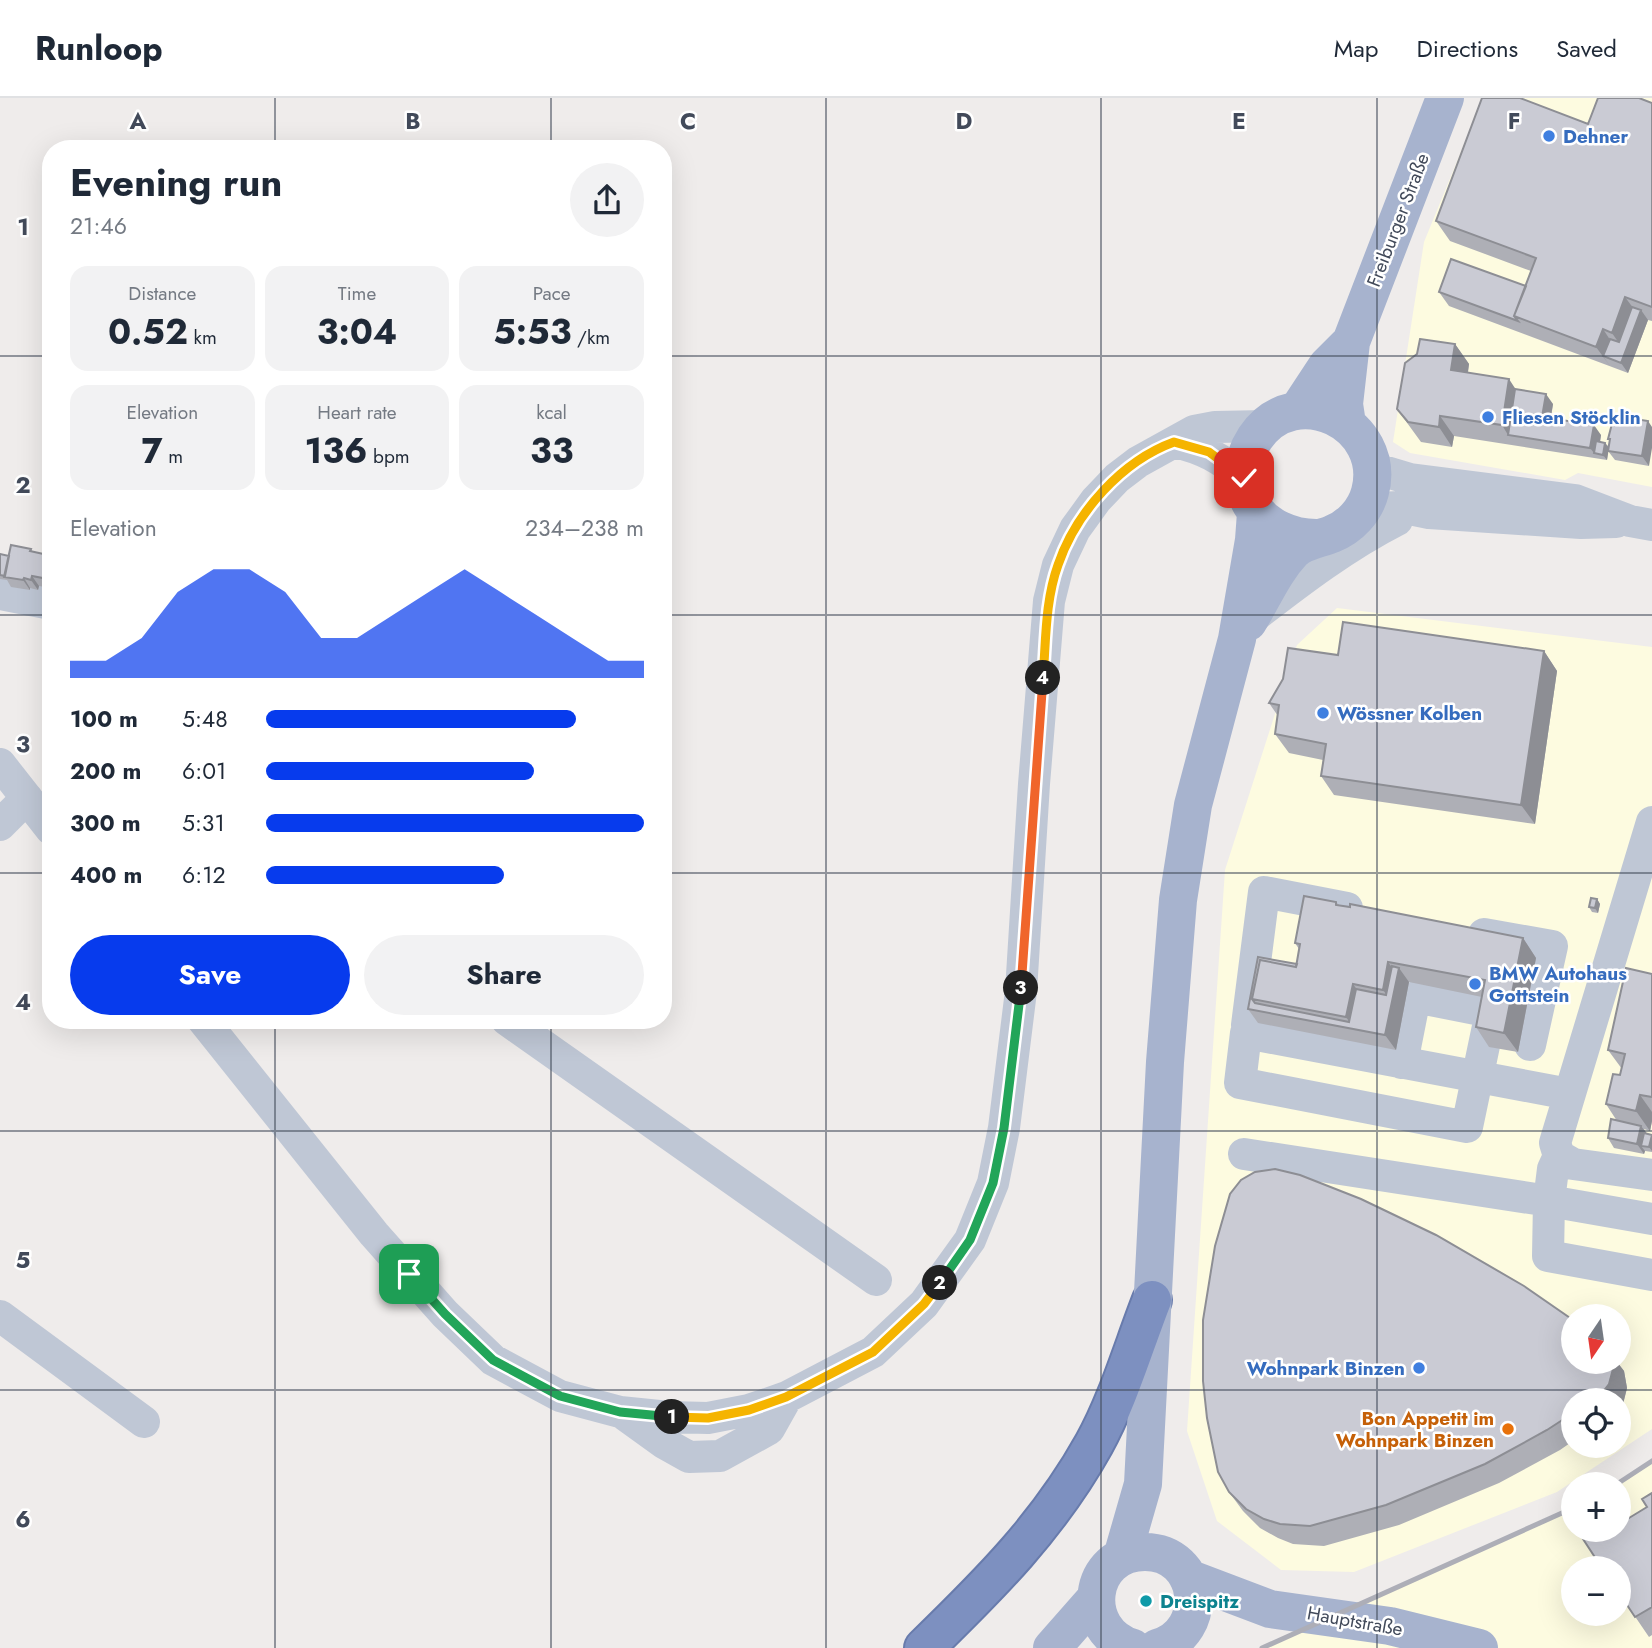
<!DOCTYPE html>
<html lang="en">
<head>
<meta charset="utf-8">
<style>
	body { margin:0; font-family:Jost,sans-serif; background:#f2f2f3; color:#1f2937; height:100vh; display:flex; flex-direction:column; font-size:26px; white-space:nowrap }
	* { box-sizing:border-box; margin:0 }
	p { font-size:23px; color:#747a83 }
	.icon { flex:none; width:38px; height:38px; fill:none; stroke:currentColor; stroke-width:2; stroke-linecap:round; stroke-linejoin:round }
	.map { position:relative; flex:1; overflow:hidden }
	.drawer { position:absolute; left:42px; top:42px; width:630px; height:889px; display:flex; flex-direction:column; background:#fff; border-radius:28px; box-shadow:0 7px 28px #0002 }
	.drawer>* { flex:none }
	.needle { width:46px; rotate:193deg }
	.controls { position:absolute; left:1561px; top:1206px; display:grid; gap:14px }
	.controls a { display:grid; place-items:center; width:70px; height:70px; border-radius:50%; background:#fff; box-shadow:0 7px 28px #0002; font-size:35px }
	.pin { position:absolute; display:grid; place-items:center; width:60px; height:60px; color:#fff; margin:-30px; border-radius:14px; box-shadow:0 4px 10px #0006 }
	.km { position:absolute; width:35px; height:35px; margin:-18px; border-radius:50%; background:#222; color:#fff; font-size:19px; line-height:35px; text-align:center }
	.round { display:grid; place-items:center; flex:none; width:74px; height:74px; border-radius:37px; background:#f2f2f3 }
	.summary { display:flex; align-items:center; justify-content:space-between; height:119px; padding:0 28px }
	h1 { font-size:38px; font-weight:700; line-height:52px }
	.stats { display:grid; grid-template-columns:repeat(3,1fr); gap:10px; height:119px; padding:7px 28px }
	.stats div { display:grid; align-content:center; border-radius:18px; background:#f2f2f3; text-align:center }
	.stats b { font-size:35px; font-weight:700 }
	.stats small { font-size:19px; font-weight:400 }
	.stats p { font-size:19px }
	.chart { height:196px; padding:14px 28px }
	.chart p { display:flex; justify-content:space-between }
	.chart svg { width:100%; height:126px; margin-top:7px; fill:#073bed; opacity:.7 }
	.cta { display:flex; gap:14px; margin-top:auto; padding:14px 28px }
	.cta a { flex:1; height:80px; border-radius:42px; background:#073bed; color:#fff; font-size:28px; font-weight:700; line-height:80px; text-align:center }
	.cta a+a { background:#f2f2f3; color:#1f2937 }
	ul { padding:0 28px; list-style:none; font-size:23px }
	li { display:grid; grid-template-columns:112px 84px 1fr; align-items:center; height:52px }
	li i { height:18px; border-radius:9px; background:#073bed }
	header { display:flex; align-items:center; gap:42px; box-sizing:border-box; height:98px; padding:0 35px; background:#fff; border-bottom:2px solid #e0e1e3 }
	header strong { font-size:33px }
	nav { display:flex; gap:38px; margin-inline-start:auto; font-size:24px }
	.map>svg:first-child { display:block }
	.commercial { fill:#fdfbe0; fill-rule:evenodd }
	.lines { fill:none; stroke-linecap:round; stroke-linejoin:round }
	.highway-casing { stroke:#687bac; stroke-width:42 }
	.minor { stroke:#bfc7d5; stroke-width:32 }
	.major { stroke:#a7b3ce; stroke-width:38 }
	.highway { stroke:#7d90c0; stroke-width:38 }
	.rail { stroke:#adaeb7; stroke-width:5 }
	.wall { fill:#aeafb6 }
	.shaded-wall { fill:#8d8e94 }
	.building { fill:#cacbd4; stroke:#8d8e94; stroke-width:2 }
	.split-1-casing { stroke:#fff; stroke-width:14 }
	.split-2-casing { stroke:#fff; stroke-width:14 }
	.split-3-casing { stroke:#fff; stroke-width:14 }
	.split-4-casing { stroke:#fff; stroke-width:14 }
	.split-5-casing { stroke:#fff; stroke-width:14 }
	.split-1 { stroke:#22a559; stroke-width:9 }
	.split-2 { stroke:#f5b400; stroke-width:9 }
	.split-3 { stroke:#22a559; stroke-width:9 }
	.split-4 { stroke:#f0652b; stroke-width:9 }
	.split-5 { stroke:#f5b400; stroke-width:9 }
	.grid { fill:none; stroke:#424a5a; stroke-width:2; stroke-opacity:0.55 }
	.shop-dot { fill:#3f7fe0; stroke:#fff; stroke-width:2.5 }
	.food-dot { fill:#e8710a; stroke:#fff; stroke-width:2.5 }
	.culture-dot { fill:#0f9aa8; stroke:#fff; stroke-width:2.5 }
	.labels { text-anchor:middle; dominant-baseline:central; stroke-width:5; stroke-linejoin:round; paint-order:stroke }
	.shop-label { font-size:19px; font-weight:bold; fill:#366cbe; stroke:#fff; text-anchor:start }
	.street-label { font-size:19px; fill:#424a5a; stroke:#fff }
	.food-label { font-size:19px; font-weight:bold; fill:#c56008; stroke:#fff; text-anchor:end }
	.culture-label { font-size:19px; font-weight:bold; fill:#0d838f; stroke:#fff; text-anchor:start }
	.grid-label { font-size:23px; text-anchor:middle; font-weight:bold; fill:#424a5a; stroke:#fff; stroke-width:5; stroke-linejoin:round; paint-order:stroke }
</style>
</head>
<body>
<header>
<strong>Runloop</strong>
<nav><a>Map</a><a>Directions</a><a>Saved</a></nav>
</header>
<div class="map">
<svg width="1652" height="1550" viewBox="0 0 1652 1550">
	<rect width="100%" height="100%" fill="#efeceb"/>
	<!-- commercial -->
	<path class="commercial" d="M1483 0H1652V389L1578 375 1565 382 1410 355 1393 344 1424 144Z
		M1337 510 1652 549V1331L1557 1394 1354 1474 1281 1472 1217 1423 1187 1333 1225 772 1297 547ZM1573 1218H1619V1264H1573ZM1573 1302H1619V1348H1573Z
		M1652 1363V1550H1262L1573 1410V1432H1619V1386H1617ZM1573 1470H1619V1516H1573Z"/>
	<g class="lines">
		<defs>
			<path id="highway" d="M924 1550C990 1486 1049 1427 1094 1346 1118 1303 1134 1248 1152 1202"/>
		</defs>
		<!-- highway casing -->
		<use href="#highway" class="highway-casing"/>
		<!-- minor -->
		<path class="minor" d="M1174 344C1203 350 1222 361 1244 380
			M1370 361 1380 372 1410 381 1575 402 1630 423 1652 427
			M1355 421 1377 410 1400 409 1429 415 1581 425 1616 424
			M0 496 51 506
			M1255 518C1300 483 1346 448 1397 422
			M0 666 51 731
			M1652 724 1555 1045 1559 1058 1573 1066 1652 1077
			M0 727 27 700
			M1484 836 1552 848 1530 947
			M203 922 374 1136 445 1216 493 1262 560 1298 620 1314 669 1319 708 1320 749 1312 787 1299 873 1254 924 1206 970 1142 993 1085 1004 1030 1021 893 1034 686 1049 503 1058 467 1075 431 1096 402 1117 380 1138 364 1194 333 1215 329 1266 328
			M507 922 876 1182
			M1247 927 1264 794 1347 810
			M1402 965 1415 899 1491 914 1467 1029 1240 985 1246 935C1354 956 1462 976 1569 996
			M1244 1056 1549 1103 1548 1158 1652 1177
			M1559 1058 1553 1071 1549 1103 1652 1121
			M0 1218 144 1324
			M621 1314 664 1345 689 1359 720 1358 769 1331 787 1299"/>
		<!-- major -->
		<path class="major" d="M1298 312 1327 268 1351 244
			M1347 326 1344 306 1351 244 1445 0
			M1248 524C1263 500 1273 474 1293 453 1303 443 1320 441 1332 436 1350 429 1365 413 1370 394 1388 326 1295 280 1255 340 1222 391 1262 441 1318 440
			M1122 1459 1143 1386 1165 964 1178 802 1193 707 1237 541 1254 442 1256 415
			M1188 1480 1270 1511 1390 1528 1479 1550
			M1052 1550 1096 1500
			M1133 1550C1078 1533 1087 1454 1145 1454 1202 1454 1212 1534 1157 1550"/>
		<!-- highway -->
		<use href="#highway" class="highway"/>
		<!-- rail -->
		<path class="rail" d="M1617 1386 1652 1363
			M1262 1550 1573 1410"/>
	</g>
	<!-- wall -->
	<path class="wall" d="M1531 4 1588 26 1652 5V223L1648 222 1628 275 1449 208 1439 194 1526 188 1531 173 1450 143 1436 123Z
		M1455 246 1469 266 1468 275 1515 291 1553 306 1551 320 1601 337 1600 344 1605 345 1609 349 1610 343 1608 341 1636 319 1637 321 1649 368 1615 362 1608 353 1607 362 1454 338 1452 349 1421 344 1397 311Z
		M31 451 33 454 51 461V490L39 488 38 492 30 490V492L11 489 7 482 0 481V456L9 458Z
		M1544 553 1557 573 1535 726 1334 697 1321 678 1323 662 1289 655 1275 636 1278 618 1269 605Z
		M1597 801 1600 806 1598 815 1592 814 1589 809Z
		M1336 804 1339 807 1523 840 1536 860 1518 954 1489 949 1476 929 1482 899 1409 884 1396 952 1258 925 1248 911 1258 859 1297 866 1299 851 1295 845Z
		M1652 876V1023L1650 1033 1644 1031 1647 1036 1652 1037V1054L1645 1053 1644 1056 1614 1050 1608 1040 1617 1023 1606 1006 1620 977 1622 971 1608 952Z
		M1573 1264H1617L1624 1273 1627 1290 1623 1306 1619 1302H1573V1343L1560 1352 1499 1385 1399 1427 1324 1448 1293 1446 1278 1440 1260 1430 1243 1413 1229 1394Z
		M1652 1395V1537L1649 1539 1619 1495 1629 1420 1647 1409Z"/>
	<!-- shaded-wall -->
	<path class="shaded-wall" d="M1625 199 1639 218 1641 212 1648 222 1628 275 1621 265 1625 254 1612 235Z
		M1603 231 1616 251 1603 258 1610 268 1596 249Z
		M1455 246 1469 266 1465 292 1451 272Z
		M1509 281 1522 301 1508 337 1502 327Z
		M1546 296 1553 306 1549 329 1542 319Z
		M1440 318 1454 338 1452 349 1439 329Z
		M1648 323 1652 329V350L1649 368 1642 358Z
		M1594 327 1601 337 1598 356 1594 355 1590 350Z
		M1605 345 1609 350 1607 362 1603 357Z
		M48 457 51 461V485L48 481 45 471Z
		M32 478 39 488 38 492 31 482Z
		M24 480 30 490V492L23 482Z
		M1544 553 1557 573 1535 726 1521 707Z
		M1597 801 1600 806 1598 815 1595 810Z
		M1523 840 1536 860 1518 954 1504 935Z
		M1388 864 1397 876 1399 870 1409 884 1396 952 1385 937 1392 904 1383 892Z
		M1353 886 1366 905 1355 932 1346 919Z
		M1640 997 1652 1014V1023L1650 1033 1636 1013Z
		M1641 1028 1648 1037 1641 1048 1645 1053 1644 1056 1637 1046Z
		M1652 1037V1053L1649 1049Z
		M1612 1264H1617L1624 1273 1627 1290 1623 1306 1619 1310V1302H1607L1602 1295Z"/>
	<!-- building -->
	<path class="building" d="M1482 0H1520L1588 26 1598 0H1639L1652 5V209L1625 199 1612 235 1603 231 1596 249 1514 218 1536 160 1436 123Z
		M1451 161 1526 188 1514 218 1518 223 1439 194Z
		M1632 209 1641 212 1621 265 1603 258 1610 241 1619 244Z
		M1420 241 1455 246 1451 272 1509 281 1502 327 1440 318 1439 329 1408 324 1397 311 1405 265 1417 256Z
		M1515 291 1546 296 1542 319 1594 327 1590 350 1508 337Z
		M1614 318 1636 319 1635 321 1648 323 1642 358 1608 353 1610 341H1608Z
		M1596 343 1605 345 1603 357 1594 355Z
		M11 447 31 451 30 453 48 457 45 471 50 472 48 481 32 478 31 482 24 480 23 482 4 479Z
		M0 456 9 458 5 478 0 477Z
		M1343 524 1544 553 1521 707 1321 678 1326 646 1275 636 1279 607 1269 605 1283 581 1288 550 1338 557Z
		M1304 798 1336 804V807L1350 809V806L1523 840 1504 935 1476 929 1485 882 1388 864 1383 892 1353 886 1346 919 1252 901 1260 862 1296 869 1300 846 1295 845Z
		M1591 800 1597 801 1595 810 1589 809Z
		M1258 859 1297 866 1296 869 1260 862 1252 901 1255 905 1349 924 1356 891 1386 897 1392 868 1399 870 1385 937 1248 911Z
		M1626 870 1652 876V999L1640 997 1636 1013 1606 1006 1613 976 1620 977 1625 956 1608 952Z
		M1611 1021 1641 1028 1637 1046 1608 1040Z
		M1644 1035 1652 1037 1649 1049 1641 1048Z
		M1275 1071 1300 1077 1361 1101 1436 1137 1524 1188 1573 1222V1264H1612L1613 1271 1609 1286 1602 1295 1592 1302H1573V1315L1547 1332 1485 1366 1386 1407 1310 1428 1280 1426 1264 1421 1246 1411 1229 1394 1218 1374 1207 1320 1203 1283V1222L1215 1148 1230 1096 1241 1082 1255 1074Z
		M1652 1395V1509L1635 1519 1619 1495V1470H1602L1583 1441 1596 1432H1619V1416L1624 1412 1629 1420 1647 1409 1642 1401Z"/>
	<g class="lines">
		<defs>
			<path id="split-1" d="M409 1176 445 1216 493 1262 560 1298 620 1314 672 1319"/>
			<path id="split-2" d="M672 1319 708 1320 749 1312 786 1299 873 1254 924 1206 940 1185"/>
			<path id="split-3" d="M940 1185 970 1142 993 1085 1004 1030 1021 890"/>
			<path id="split-4" d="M1021 890 1043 580"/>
			<path id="split-5" d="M1043 580C1046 543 1045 503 1058 467 1076 414 1122 363 1174 344L1209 354 1244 380"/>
		</defs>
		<!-- split-1 casing -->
		<use href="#split-1" class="split-1-casing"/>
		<!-- split-2 casing -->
		<use href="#split-2" class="split-2-casing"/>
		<!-- split-3 casing -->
		<use href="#split-3" class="split-3-casing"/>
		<!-- split-4 casing -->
		<use href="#split-4" class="split-4-casing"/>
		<!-- split-5 casing -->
		<use href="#split-5" class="split-5-casing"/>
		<!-- split-1 -->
		<use href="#split-1" class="split-1"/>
		<!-- split-2 -->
		<use href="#split-2" class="split-2"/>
		<!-- split-3 -->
		<use href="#split-3" class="split-3"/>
		<!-- split-4 -->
		<use href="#split-4" class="split-4"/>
		<!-- split-5 -->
		<use href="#split-5" class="split-5"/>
	</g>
	<!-- grid -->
	<path class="grid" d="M275 0V51M551 0V51M826 0V1550M1101 0V1550M1377 0V1550M0 258H51M663 258H1652M0 517H51M663 517H1652M0 775H51M663 775H1652M275 922V1550M551 922V1550M0 1033H1652M0 1292H1652"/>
	<!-- markers -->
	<g class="shop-dot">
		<circle cx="1549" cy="38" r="7"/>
		<circle cx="1488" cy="319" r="7"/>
		<circle cx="1323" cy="615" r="7"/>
		<circle cx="1475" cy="886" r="7"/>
		<circle cx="1419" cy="1270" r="7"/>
	</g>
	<circle class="food-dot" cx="1508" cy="1331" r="7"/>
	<circle class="culture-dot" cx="1146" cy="1503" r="7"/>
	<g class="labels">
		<!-- shop labels -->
		<g class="shop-label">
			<text x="1563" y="38">Dehner</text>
			<text x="1502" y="319">Fliesen Stöcklin</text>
			<text x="1337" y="615">Wössner Kolben</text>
			<text x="1489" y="875">BMW Autohaus<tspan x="1489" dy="22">Gottstein</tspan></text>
			<text x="1405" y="1270" text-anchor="end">Wohnpark Binzen</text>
		</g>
		<!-- street labels -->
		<g class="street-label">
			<text transform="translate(1398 122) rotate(-69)">Freiburger Straße</text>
			<text transform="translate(1355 1523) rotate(10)">Hauptstraße</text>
		</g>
		<!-- food labels -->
		<g class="food-label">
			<text x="1494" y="1320">Bon Appetit im<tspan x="1494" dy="22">Wohnpark Binzen</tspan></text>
		</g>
		<!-- culture labels -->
		<g class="culture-label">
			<text x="1160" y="1503">Dreispitz</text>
		</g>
	</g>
	<g class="grid-label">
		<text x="138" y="31">A</text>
		<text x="413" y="31">B</text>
		<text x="688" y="31">C</text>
		<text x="964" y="31">D</text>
		<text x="1239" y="31">E</text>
		<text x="1514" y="31">F</text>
		<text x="23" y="137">1</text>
		<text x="23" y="395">2</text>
		<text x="23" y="654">3</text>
		<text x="23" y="912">4</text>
		<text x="23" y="1170">5</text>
		<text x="23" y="1429">6</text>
	</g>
</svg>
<div class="controls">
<a><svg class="needle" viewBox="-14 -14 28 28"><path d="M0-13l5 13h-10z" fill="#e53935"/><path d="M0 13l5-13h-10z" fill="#747a83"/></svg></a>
<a><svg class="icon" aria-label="locate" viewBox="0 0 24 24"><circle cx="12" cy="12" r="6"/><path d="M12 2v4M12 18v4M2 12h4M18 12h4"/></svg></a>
<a>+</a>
<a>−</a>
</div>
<div class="pin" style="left:409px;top:1176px;background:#1e9e55"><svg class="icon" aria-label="arrive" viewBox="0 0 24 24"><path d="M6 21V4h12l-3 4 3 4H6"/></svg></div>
<div class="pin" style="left:1244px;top:380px;background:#d93025"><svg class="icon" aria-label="check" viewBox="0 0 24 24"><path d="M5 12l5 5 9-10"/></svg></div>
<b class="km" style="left:672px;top:1319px">1</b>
<b class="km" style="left:940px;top:1185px">2</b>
<b class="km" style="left:1021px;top:890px">3</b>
<b class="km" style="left:1043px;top:580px">4</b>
<section class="drawer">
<div class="summary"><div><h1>Evening run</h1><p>21:46</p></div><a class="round"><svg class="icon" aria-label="share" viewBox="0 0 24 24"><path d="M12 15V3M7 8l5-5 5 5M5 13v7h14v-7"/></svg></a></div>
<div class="stats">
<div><p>Distance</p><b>0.52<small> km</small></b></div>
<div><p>Time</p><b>3:04</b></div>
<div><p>Pace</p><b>5:53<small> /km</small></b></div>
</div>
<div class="stats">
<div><p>Elevation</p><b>7<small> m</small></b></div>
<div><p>Heart rate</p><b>136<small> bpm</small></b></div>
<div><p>kcal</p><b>33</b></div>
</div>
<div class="chart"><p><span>Elevation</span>234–238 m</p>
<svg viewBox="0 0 160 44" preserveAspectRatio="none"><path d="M0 44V38L10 38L20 30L30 14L40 6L50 6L60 14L70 30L80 30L90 22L100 14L110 6L120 14L130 22L140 30L150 38L160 38V44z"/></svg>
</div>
<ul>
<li><b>100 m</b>5:48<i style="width:82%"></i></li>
<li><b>200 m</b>6:01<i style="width:71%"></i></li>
<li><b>300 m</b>5:31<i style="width:100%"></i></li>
<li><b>400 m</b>6:12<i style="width:63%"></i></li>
</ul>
<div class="cta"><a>Save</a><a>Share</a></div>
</section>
</div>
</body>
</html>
